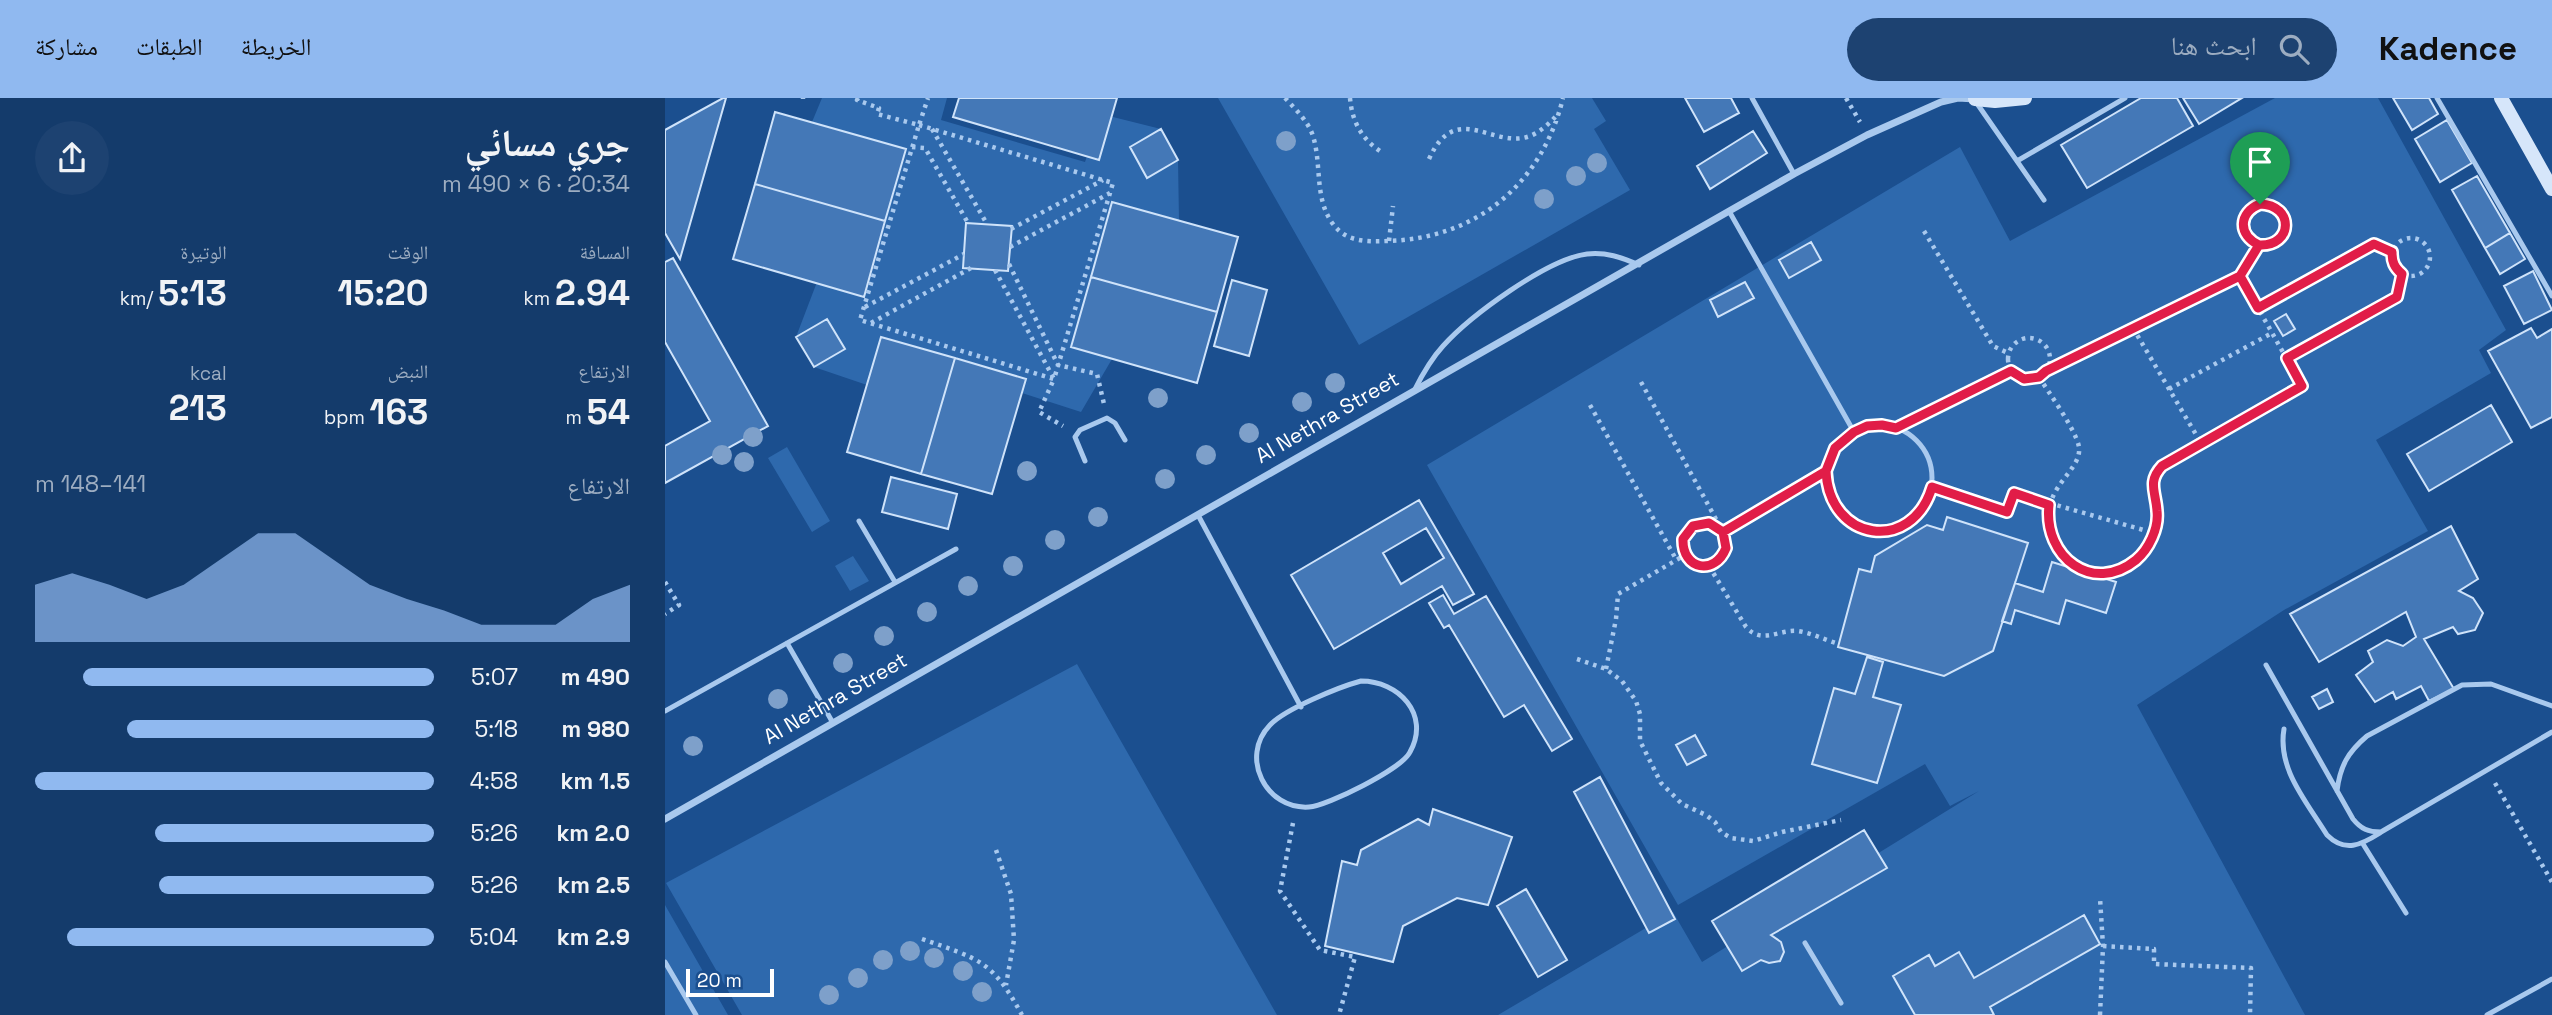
<!DOCTYPE html>
<html lang="ar">
<head>
<meta charset="utf-8">
<style>
	body { margin:0; font-family:"Space Grotesk","Noto Naskh Arabic",sans-serif; background:#1d4271; color:#f1f3f6; direction:rtl; height:100vh; display:flex; flex-direction:column; font-size:26px; white-space:nowrap }
	* { box-sizing:border-box; margin:0 }
	p { font-size:23px; color:#9dadc1 }
	.icon { flex:none; width:38px; height:38px; fill:none; stroke:currentColor; stroke-width:2; stroke-linecap:round; stroke-linejoin:round }
	.map { position:relative; flex:1; overflow:hidden; direction:ltr }
	.panel { display:flex; flex-direction:column; background:#143b6b; width:665px }
	.panel>* { flex:none }
	.scale { position:absolute; left:21px; bottom:18px; width:88px; box-sizing:border-box; padding-left:7px; border:4px solid #fff; border-top:0; font-size:19px; line-height:24px; white-space:nowrap; color:#fff; -webkit-text-stroke:5px #1b4f8f; paint-order:stroke }
	.pin { position:absolute; display:grid; place-items:center; width:60px; height:60px; color:#fff; margin:-72px -30px; border-radius:50% 50% 50% 0; rotate:-45deg; box-shadow:0 0 7px #0007 }
	.pin .icon { rotate:45deg }
	.round { display:grid; place-items:center; flex:none; width:74px; height:74px; border-radius:37px; background:#1d4271 }
	.overview { display:flex; align-items:center; justify-content:space-between; height:119px; padding:0 35px }
	h1 { font-size:38px; font-weight:800; line-height:52px }
	.stats { display:grid; grid-template-columns:repeat(3,1fr); gap:10px; height:119px; padding:7px 35px }
	.stats div { display:grid; align-content:center }
	.stats b { font-size:35px; font-weight:800 }
	.stats small { font-size:19px; font-weight:400 }
	.stats p { font-size:19px }
	.chart { height:196px; padding:14px 35px }
	.chart p { display:flex; justify-content:space-between }
	.chart svg { width:100%; height:126px; margin-top:7px; fill:#90b9f0; opacity:.7 }
	ul { padding:0 35px; list-style:none; font-size:23px }
	li { display:grid; grid-template-columns:112px 84px 1fr; align-items:center; height:52px }
	li i { height:18px; border-radius:9px; background:#90b9f0 }
	header { display:flex; align-items:center; gap:42px; box-sizing:border-box; height:98px; padding:0 35px; background:#90b9f0; color:#111 }
	header strong { font-size:33px }
	nav { display:flex; gap:38px; margin-inline-start:auto; font-size:24px }
	.search { width:490px; height:63px; background:#1d4271; display:flex; align-items:center; gap:18px; box-sizing:border-box; padding:0 24px; border-radius:38px; color:#9dadc1; font-size:26px }
	main { display:flex; flex:1; min-height:0 }
	.map>svg:first-child { display:block }
	.green { fill:#2e69ad }
	.building { fill:#4478b7; stroke:#cfe3fa; stroke-width:2; fill-rule:evenodd }
	.lines { fill:none; stroke-linecap:round; stroke-linejoin:round }
	.path { stroke:#a9c9ee; stroke-width:4.5; stroke-dasharray:3.5 5; stroke-linecap:butt }
	.lane { stroke:#a9c9ee; stroke-width:5 }
	.street { stroke:#a9c9ee; stroke-width:7 }
	.secondary { stroke:#d6e6fa; stroke-width:14 }
	.tree { fill:#7ea0ca }
	.route-casing { stroke:#fff; stroke-width:14 }
	.route { stroke:#e11d48; stroke-width:9 }
	.labels { text-anchor:middle; dominant-baseline:central; stroke-width:5; stroke-linejoin:round; paint-order:stroke }
	.street-label { font-size:21px; fill:#fff; stroke:#1b4f8f }
</style>
</head>
<body>
<header>
<strong>Kadence</strong>
<div class="search"><svg class="icon" aria-label="search" viewBox="0 0 24 24"><circle cx="10" cy="10" r="6"/><path d="M15 15l6 6"/></svg>ابحث هنا</div>
<nav><a>الخريطة</a><a>الطبقات</a><a>مشاركة</a></nav>
</header>
<main>
<div class="map">
<svg width="1887" height="917" viewBox="0 0 1887 917">
	<rect width="100%" height="100%" fill="#1b4f8f"/>
	<!-- green -->
	<path class="green" d="M157 0H282L276 22 420 64 436 16 496 31 465 49 482 79 513 62 514 123 447 104 406 248 447 261 416 314 357 295 361 281 217 239 202 287 149 269 179 251 162 221 131 239 152 184 199 198 241 51 147 24Z
		M553 0H927L941 23 929 31 965 92 694 247Z
		M1610 0H1713L1841 232 1814 252 1826 275 1711 342 1763 433 1619 512 1472 607 1640 917H833L1008 814 1037 864 1314 693 1285 708 1260 666 1013 807 762 367 1295 49 1345 143Z
		M122 349 165 423 147 434 103 360Z
		M188 458 204 483 185 493 170 468Z
		M412 566 612 917H77L1 785Z
		M0 807 63 917H0Z"/>
	<!-- building -->
	<path class="building" d="M58 0H61L15 161 0 135V32Z
		M294 0H452L434 62 288 19Z
		M1020 0H1066L1074 15 1039 34Z
		M1476 0H1512L1528 28 1422 90 1396 47Z
		M1518 0H1577L1534 26Z
		M1728 0H1764L1773 16 1747 32Z
		M110 14 241 51 220 123 90 86Z
		M1782 22 1807 65 1775 84 1750 41Z
		M496 31 513 62 482 80 465 49Z
		M1088 33 1102 55 1045 91 1032 68Z
		M1812 78 1845 135 1820 150 1787 92Z
		M90 86 220 123 199 199 68 161Z
		M447 104 573 139 552 214 426 179Z
		M301 125 347 128 343 173 298 170Z
		M1845 135 1860 161 1835 176 1820 150Z
		M1146 144 1156 162 1124 180 1114 162Z
		M8 160 103 328 0 385V348L45 323 0 244V164Z
		M1868 173 1887 212 1859 226 1839 188Z
		M426 179 552 214 532 285 406 249Z
		M567 182 602 192 584 258 549 248Z
		M1080 184 1089 200 1053 219 1045 202Z
		M1621 216 1630 231 1618 238 1609 223Z
		M162 221 180 251 149 269 131 239Z
		M1866 230 1872 240 1887 231V319L1866 330 1823 253Z
		M216 239 290 260 256 376 182 354Z
		M290 260 361 281 327 396 256 376Z
		M1826 307 1847 344 1764 393 1742 356Z
		M226 379 292 396 283 431 217 414Z
		M754 402 809 496 788 507 777 488 669 551 626 477ZM761 430 779 460 736 486 718 455Z
		M1282 419 1363 445 1328 553 1279 578 1173 549 1194 471 1206 474 1210 458 1262 427 1278 432Z
		M1786 428 1813 481 1794 493 1808 500 1818 515 1810 532 1793 536 1788 529 1759 541 1789 591 1764 603 1756 588 1731 601 1728 594 1710 604 1691 577 1708 564 1703 553 1722 542 1738 548 1751 539 1741 514 1654 564 1625 516Z
		M1387 464 1451 484 1441 515 1401 502 1394 526 1350 512 1346 526 1337 523 1350 485 1378 494Z
		M778 497 789 516 821 498 907 641 887 653 859 607 839 619 784 527 779 530 764 505Z
		M1202 559 1218 564 1208 599 1236 607 1212 685 1147 666 1169 590 1190 596Z
		M1662 591 1668 604 1654 611 1647 599Z
		M1030 637 1041 657 1022 667 1011 647Z
		M935 679 1010 821 984 835 909 694Z
		M768 711 847 739 823 807 792 800 738 828 728 864 660 848 677 763 692 767 696 752 753 721 764 727Z
		M1199 732 1222 770 1106 837 1116 844 1119 854 1115 863 1104 865 1096 862 1077 873 1047 823Z
		M861 791 902 862 873 879 832 808Z
		M1419 817 1435 846 1325 909 1329 917H1250L1228 878 1264 857 1270 868 1294 854 1309 880Z"/>
	<g class="lines">
		<!-- path -->
		<path class="path" d="M193 0 192 2 214 10 212 16 254 27 263 0
			M620 0C631 12 643 23 648 38 657 67 649 101 668 126 681 144 702 144 722 143 811 141 877 86 898 0
			M685 0C687 24 697 42 718 55
			M1181 0 1195 24
			M138 1V0
			M254 27 448 85 389 281 195 222Z
			M267 31 322 126
			M247 49 260 50 303 125
			M764 61C791 1 828 52 865 38 875 34 884 26 891 18
			M1578 127a21 21 0 1 1 42 0a21 21 0 1 1-42 0Z
			M346 131 438 82
			M1259 133 1328 248 1343 255
			M1727 159a19 19 0 1 1 38 0a19 19 0 1 1-38 0Z
			M724 143 728 108
			M345 149 445 95
			M344 166 393 267 432 276 439 306
			M330 172 389 281 374 314 398 328
			M200 209 299 156
			M1593 210 1709 146 1727 154
			M206 225 306 170
			M1468 230 1536 345
			M1343 261a21 21 0 1 1 42 0a21 21 0 1 1-42 0Z
			M1622 260 1732 199 1737 176
			M1381 273 1575 178
			M1374 279C1384 295 1411 332 1414 349 1417 374 1376 388 1384 432 1386 440 1389 449 1395 456 1405 466 1418 474 1433 474 1447 475 1462 470 1473 461 1485 450 1494 429 1492 412 1490 394 1482 384 1497 368L1637 288 1575 178 1594 147
			M976 284 1058 434C1073 473 1016 482 1018 441L1028 428 1044 425 1058 434
			M1504 291 1607 235
			M925 307 1012 463
			M1231 330 1346 273
			M1267 389 1342 414 1349 395 1489 435
			M1058 434 1161 373
			M1044 468 1081 529C1097 547 1114 531 1133 533 1146 535 1158 541 1171 545
			M0 484 14 507 0 516
			M912 561 941 571 957 583 971 603 975 616V643L996 685 1017 706 1041 717 1050 724 1056 734 1066 740 1088 743 1117 734 1176 722
			M941 571 951 521 953 496 1020 457
			M1830 685 1887 784
			M628 725 615 793 655 852 690 859 674 917
			M331 752 346 796 349 842 341 887
			M257 841C314 861 327 862 357 917
			M1438 848 1489 851V866L1586 870 1585 917
			M1435 917 1438 848 1435 800"/>
		<!-- lane -->
		<path class="lane" d="M1087 0 1129 76
			M1772 0 1887 198
			M1311 4 1379 102
			M1352 63 1460 0
			M1064 113 1189 334
			M749 293C757 277 766 261 778 248 805 218 882 161 922 156 941 154 956 159 974 167
			M1161 380a53 53 0 1 1 106 0a53 53 0 1 1-106 0Z
			M420 363 410 339 415 332 442 320 450 325 460 342
			M533 417 636 609
			M194 423 230 484
			M122 545 168 625
			M1601 567 1688 721C1696 731 1703 734 1716 734L1887 634
			M696 583C733 583 766 616 745 654 737 671 662 708 644 709 601 712 574 659 605 627 620 611 674 589 696 583Z
			M0 613 291 451
			M1619 631C1612 671 1642 704 1662 737 1680 755 1696 747 1715 735
			M1672 693C1675 668 1683 654 1702 638L1797 587 1826 586 1887 608
			M1698 746 1741 815
			M1140 845 1176 905
			M0 864 31 917
			M1822 917 1887 881"/>
		<!-- street -->
		<path class="street" d="M0 721 1129 76 1202 37 1276 4 1293 0 1310 1"/>
		<!-- secondary -->
		<path class="secondary" d="M1836 0 1887 91
			M1310 1 1330 3 1360 0"/>
	</g>
	<!-- trees -->
	<g class="tree">
		<circle cx="621" cy="43" r="10"/>
		<circle cx="932" cy="65" r="10"/>
		<circle cx="911" cy="78" r="10"/>
		<circle cx="879" cy="101" r="10"/>
		<circle cx="670" cy="285" r="10"/>
		<circle cx="493" cy="300" r="10"/>
		<circle cx="637" cy="304" r="10"/>
		<circle cx="584" cy="335" r="10"/>
		<circle cx="88" cy="339" r="10"/>
		<circle cx="57" cy="357" r="10"/>
		<circle cx="541" cy="357" r="10"/>
		<circle cx="79" cy="364" r="10"/>
		<circle cx="362" cy="373" r="10"/>
		<circle cx="500" cy="381" r="10"/>
		<circle cx="433" cy="419" r="10"/>
		<circle cx="390" cy="442" r="10"/>
		<circle cx="348" cy="468" r="10"/>
		<circle cx="303" cy="488" r="10"/>
		<circle cx="262" cy="514" r="10"/>
		<circle cx="219" cy="538" r="10"/>
		<circle cx="178" cy="565" r="10"/>
		<circle cx="113" cy="601" r="10"/>
		<circle cx="28" cy="648" r="10"/>
		<circle cx="245" cy="853" r="10"/>
		<circle cx="269" cy="860" r="10"/>
		<circle cx="218" cy="862" r="10"/>
		<circle cx="298" cy="873" r="10"/>
		<circle cx="193" cy="880" r="10"/>
		<circle cx="317" cy="894" r="10"/>
		<circle cx="164" cy="897" r="10"/>
	</g>
	<g class="lines">
		<defs>
			<path id="route" d="M1595 106C1573 115 1573 137 1594 147L1575 178 1381 273 1374 279 1359 281 1346 273 1231 330 1217 327 1202 328 1189 334 1170 350 1161 373 1058 434 1061 450C1050 478 1017 472 1018 441L1028 428 1044 425 1058 434 1161 373C1164 444 1247 456 1267 389L1342 414 1349 395 1384 407C1378 459 1428 497 1471 462 1484 451 1494 430 1492 413 1491 394 1482 384 1497 368L1637 288 1622 260 1732 199 1737 176C1729 169 1727 164 1727 154L1709 146 1593 210 1575 178 1594 147C1628 149 1630 107 1595 106"/>
		</defs>
		<!-- route casing -->
		<use href="#route" class="route-casing"/>
		<!-- route -->
		<use href="#route" class="route"/>
	</g>
	<g class="labels">
		<!-- street labels -->
		<g class="street-label">
			<text transform="translate(662 319) rotate(-30)">Al Nethra Street</text>
			<text transform="translate(170 600) rotate(-30)">Al Nethra Street</text>
		</g>
	</g>
</svg>
<div class="scale">20 m</div>
<div class="pin" style="left:1595px;top:106px;background:#1e9e55"><svg class="icon" aria-label="arrive" viewBox="0 0 24 24"><path d="M6 21V4h12l-3 4 3 4H6"/></svg></div>
</div>
<section class="panel">
<div class="overview"><div><h1>جري مسائي</h1><p>20:34 · 6 × 490 m</p></div><a class="round"><svg class="icon" aria-label="share" viewBox="0 0 24 24"><path d="M12 15V3M7 8l5-5 5 5M5 13v7h14v-7"/></svg></a></div>
<div class="stats">
<div><p>المسافة</p><b>2.94<small> km</small></b></div>
<div><p>الوقت</p><b>15:20</b></div>
<div><p>الوتيرة</p><b>5:13<small> /km</small></b></div>
</div>
<div class="stats">
<div><p>الارتفاع</p><b>54<small> m</small></b></div>
<div><p>النبض</p><b>163<small> bpm</small></b></div>
<div><p>kcal</p><b>213</b></div>
</div>
<div class="chart"><p><span>الارتفاع</span>141–148 m</p>
<svg viewBox="0 0 160 44" preserveAspectRatio="none"><path d="M0 44V24L10 20L20 24L30 29L40 24L50 15L60 6L70 6L80 15L90 24L100 29L110 33L120 38L130 38L140 38L150 29L160 24V44z"/></svg>
</div>
<ul>
<li><b>490 m</b>5:07<i style="width:88%"></i></li>
<li><b>980 m</b>5:18<i style="width:77%"></i></li>
<li><b>1.5 km</b>4:58<i style="width:100%"></i></li>
<li><b>2.0 km</b>5:26<i style="width:70%"></i></li>
<li><b>2.5 km</b>5:26<i style="width:69%"></i></li>
<li><b>2.9 km</b>5:04<i style="width:92%"></i></li>
</ul>
</section>
</main>
</body>
</html>
